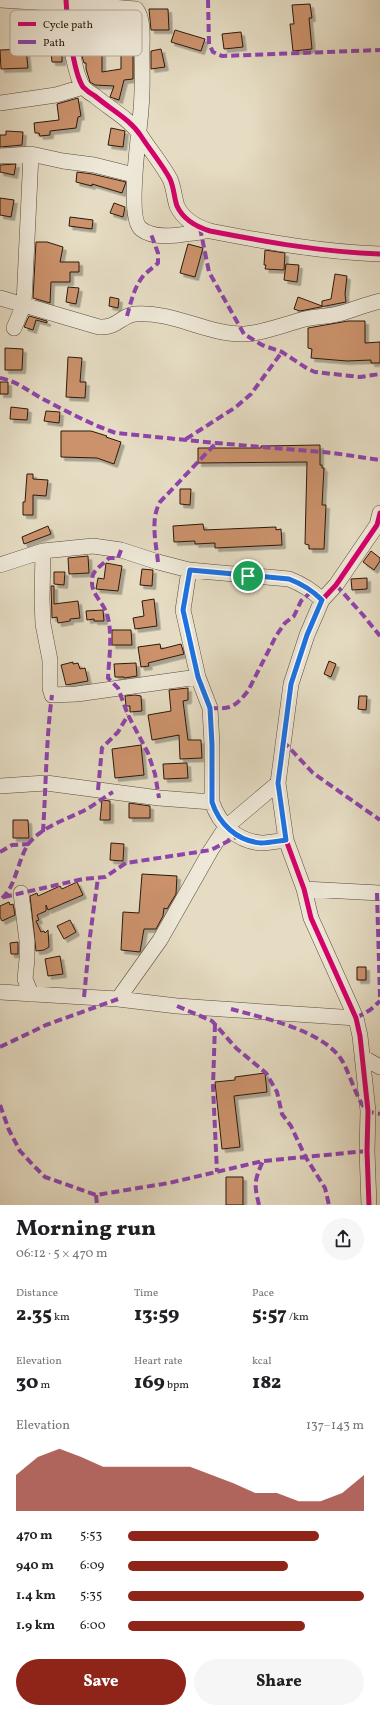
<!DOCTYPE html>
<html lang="en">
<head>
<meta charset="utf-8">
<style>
	body { margin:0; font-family:Vollkorn,serif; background:#f6f6f6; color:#202124; height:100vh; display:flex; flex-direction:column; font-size:15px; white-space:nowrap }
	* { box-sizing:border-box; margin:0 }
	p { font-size:13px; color:#757577 }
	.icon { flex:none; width:22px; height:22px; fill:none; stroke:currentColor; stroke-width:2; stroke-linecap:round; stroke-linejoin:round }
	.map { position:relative; height:1205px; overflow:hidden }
	.panel { display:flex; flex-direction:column; background:#fff; flex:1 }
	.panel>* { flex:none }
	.pin { position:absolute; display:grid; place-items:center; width:34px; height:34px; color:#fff; margin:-17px; border:2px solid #fff; border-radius:50%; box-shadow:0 1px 4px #0007 }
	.round { display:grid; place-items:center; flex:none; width:42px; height:42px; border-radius:21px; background:#f6f6f6 }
	.head { display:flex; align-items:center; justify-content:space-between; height:68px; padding:0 16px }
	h1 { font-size:22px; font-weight:800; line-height:30px }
	.figures { display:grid; grid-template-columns:repeat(3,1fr); gap:6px; height:68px; padding:4px 16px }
	.figures div { display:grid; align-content:center }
	.figures b { font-size:20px; font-weight:800 }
	.figures small { font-size:11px; font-weight:400 }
	.figures p { font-size:11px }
	.chart { height:112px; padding:8px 16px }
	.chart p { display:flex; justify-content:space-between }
	.chart svg { width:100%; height:72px; margin-top:4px; fill:#8f2418; opacity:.7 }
	.cta { display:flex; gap:8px; margin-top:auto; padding:8px 16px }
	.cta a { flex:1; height:46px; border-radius:24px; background:#8f2418; color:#fff; font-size:16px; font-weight:800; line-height:46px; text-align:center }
	.cta a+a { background:#f6f6f6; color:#202124 }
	ul { padding:0 16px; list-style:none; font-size:13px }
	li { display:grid; grid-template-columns:64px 48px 1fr; align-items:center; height:30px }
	li i { height:10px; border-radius:5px; background:#8f2418 }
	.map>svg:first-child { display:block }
	.building { fill:#cb926c; stroke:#2c190c; filter:url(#shadow) }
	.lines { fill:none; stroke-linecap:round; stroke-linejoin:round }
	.minor-casing { stroke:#5a4a3a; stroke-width:16 }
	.minor { stroke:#eee8d8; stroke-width:15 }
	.quiet { stroke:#8e44ad; stroke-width:4; stroke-dasharray:8 4; stroke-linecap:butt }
	.cycleway-casing { stroke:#eee8d8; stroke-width:8 }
	.cycleway { stroke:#d6006c; stroke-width:5 }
	.route-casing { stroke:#fff; stroke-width:8 }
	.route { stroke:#1a73e8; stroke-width:5 }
	.key { fill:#eee8d8; stroke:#b4aa9b; stroke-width:1 }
	.key-label { font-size:11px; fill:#2c190c }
</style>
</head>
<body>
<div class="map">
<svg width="380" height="1205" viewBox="0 0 380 1205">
	<defs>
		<filter id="shadow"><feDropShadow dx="3.5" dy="3.5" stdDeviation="0" flood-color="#0004"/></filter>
	</defs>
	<rect width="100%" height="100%" fill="#e5dcc3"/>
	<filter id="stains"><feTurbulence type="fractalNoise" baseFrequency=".005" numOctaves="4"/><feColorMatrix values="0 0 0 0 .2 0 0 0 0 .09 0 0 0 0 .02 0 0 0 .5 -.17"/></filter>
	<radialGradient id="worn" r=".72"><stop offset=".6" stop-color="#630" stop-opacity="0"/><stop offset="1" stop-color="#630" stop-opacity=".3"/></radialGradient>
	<!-- building -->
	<path class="building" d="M310 4 312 18H309L312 49 293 51 290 24H294L292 5Z
		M149 9H168L169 30H151Z
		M76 14 131 18 133 30V79L124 80 119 100 110 97 114 86 95 85 90 82 86 69V63H84L82 56V42L102 41V72L121 69V37H96V26H77Z
		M175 30 205 39 201 51 171 42Z
		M241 32 243 47 224 49 222 34Z
		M26 49 28 68 1 69 0 50Z
		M161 49 165 67 151 69V51Z
		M51 52H62V62H52Z
		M78 98 81 116 78 117 76 128 50 131V135L40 136 39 133H35L34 123 59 120 57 104Z
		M111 128 125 131 123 147 108 145Z
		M6 131 23 132 22 145 0 147V135H6Z
		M16 164 14 175 0 172V165Z
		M77 172 92 174 126 182 122 193 92 184V186L76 182Z
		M0 198 14 200 11 217 0 215Z
		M114 203 125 207 123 217 110 213Z
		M70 217 93 220 92 229 69 226Z
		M36 242H47L63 247 60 262H79V272H70V282H51L50 303 33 298Z
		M188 244 203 248 195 277 180 273Z
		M265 250 285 253 284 270 265 269 266 265H264Z
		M286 264 299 265 297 282 284 280Z
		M335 274 347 276 345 294 346 302 300 311 294 309 298 297 322 306V301L331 299Z
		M68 287 79 288 76 304 66 302Z
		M110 297 119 299 118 308 109 306Z
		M29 316 47 321V323L36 320 33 330 24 327Z
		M348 321H365V343L380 342V363H371V360L347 361 311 358 312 349 308 348V328Z
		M5 348 23 349 22 370H5Z
		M68 357 82 358 80 382H86L85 398 66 397Z
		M0 382H8V394H0Z
		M11 407 28 409 27 420 10 419Z
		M46 411 60 412 59 423 44 421Z
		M61 431H91L107 436 106 437 121 442 114 464 97 458 61 457Z
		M320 445V465H322V468H324L322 505H326L324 549H309V545L305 544 307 462 198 463V448H261V446Z
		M27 474H33V479L48 480 46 496 33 495V515H23V502H25Z
		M180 489H191L190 505 180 504Z
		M203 524 204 530 276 527V530L281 529 282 545 215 548V543L195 544V541L174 542 173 526Z
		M48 526 51 534 24 544 22 537Z
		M371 551 380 558V561L374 570 363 562Z
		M88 556 89 573 69 574 68 558Z
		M106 563 122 566 118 591 96 589 98 578 104 579Z
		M142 569 153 570 152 586 140 585Z
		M54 572H65L64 585 54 584Z
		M367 578V589L352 590 351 579Z
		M51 586H54V604L78 601 80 618 70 619V621L58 623 57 617 52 618Z
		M154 599 157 626 135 629 133 618 144 616 142 601Z
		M103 610 104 621H94V619L87 620 86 611Z
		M112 630H131L132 645H112Z
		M160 644 161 649 181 644 184 654 148 663 149 666 141 667 138 647Z
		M329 661 336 664 331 677 324 674Z
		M73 662V664L78 663 80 669 85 668 88 681 66 685 61 665Z
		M136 663 137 676 124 678V677H115L114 664Z
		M188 688V700L183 701 188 740H201L202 758 180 759 179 735 152 740 148 715 171 711 169 690Z
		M135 695 141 696 142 711 130 712V706H126L125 696Z
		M359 696H367L366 710 358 709Z
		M141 745 144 775 115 778 112 749Z
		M187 763 188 778 164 779 163 764Z
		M102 800 110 801V820H100Z
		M129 803 150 806V818H129Z
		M13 820H28L29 838H13Z
		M111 843 124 844 123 861 110 860Z
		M142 874 177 876 176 894 167 909 164 908 163 916 156 929H144L140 952 121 950 123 912 139 913Z
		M77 882 83 895 48 910 46 905V911L37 915 39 920 36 921 41 932 44 931 45 933 48 930 49 947 44 950 36 951 30 896 37 893 38 896 60 886 62 889Z
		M9 902 10 905 13 904 15 915 2 921 0 917V906Z
		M70 920 76 932 64 939 57 926Z
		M18 942V954H11L10 943Z
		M60 956 63 974 48 976 45 959Z
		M357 967H366V980H357Z
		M265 1073 267 1092 234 1096 240 1147 222 1149 215 1082 235 1080V1077Z
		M226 1177H243V1205H226Z"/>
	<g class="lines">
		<defs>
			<path id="minor" d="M0 0 99 6 136 9C144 19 142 38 142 51 142 70 143 89 141 109 140 130 126 217 141 229 157 241 183 234 201 232
				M66 0C67 19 73 72 83 87 86 90 91 94 95 96 110 109 130 119 141 136 150 150 162 164 170 179 174 188 174 197 177 206 183 219 197 227 210 231 267 242 322 252 380 254
				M0 103 56 95 83 87
				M0 156 31 154 63 161 94 165 134 175
				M0 298 99 327C118 328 120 316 135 314 173 311 206 334 242 334 260 334 283 325 301 320 314 316 329 317 342 313 355 309 367 304 380 301
				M14 328 24 304 31 154
				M43 551 42 599 43 624 50 660V688L52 695 77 694 198 677
				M0 565 43 551 93 546 121 550 158 562 189 570 289 579C302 584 312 590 322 600
				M189 570 183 610 198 677 210 708 212 745V802C219 824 237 841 261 843 269 843 278 841 286 840
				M0 786 46 783 159 798 212 802
				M304 889 380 893
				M21 893 27 941V959L25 979 31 994
				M0 992 118 999 177 1006 356 1018
				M118 999 160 940 211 850 226 827 278 783
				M364 1058 380 1067
				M369 1205 367 1151 368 1111 360 1036 356 1018 311 918 304 889 286 840 278 783 291 684 307 635 322 600 336 585 377 525 380 513"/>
		</defs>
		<!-- minor casing -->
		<use href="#minor" class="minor-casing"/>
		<!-- minor -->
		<use href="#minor" class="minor"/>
		<!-- quiet -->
		<path class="quiet" d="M208 0 209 44 213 52 222 56 380 50
			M200 228 209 272 244 334 262 345 282 352 308 369 315 372 360 377 380 374
			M127 316C131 302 134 287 144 275 149 270 154 267 158 263V253L151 234
			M0 378C16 381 27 390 41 398 64 410 92 425 116 433L216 443 333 453 380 460
			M186 439 236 407 251 394 282 352
			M121 550 118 558H109C102 566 92 569 92 581 91 594 103 602 107 614 113 634 109 658 108 678L118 688 128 715 148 753 155 774 159 798
			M158 562C156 542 150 520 160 502L216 443
			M336 585 363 615 380 636
			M210 708C231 709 234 708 248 691L276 636 285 623 294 616 301 601 312 591
			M283 741 313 773 380 820
			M98 790 102 748 118 732 128 715
			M43 832C46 786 46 740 52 695
			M0 852 12 845 29 844
			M377 893 380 997
			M4 897 83 879 105 877 126 863 211 850 238 836
			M2 898C16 887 18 858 29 843 43 826 68 819 87 809 96 804 104 797 113 792
			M84 997 90 936 98 878
			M177 1006 212 1021 236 1048 266 1073 277 1092 282 1114 291 1126 305 1156 325 1188 329 1205
			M231 1009C263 1018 322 1030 341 1059 349 1070 358 1105 368 1111 371 1113 377 1113 380 1114
			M356 1018 370 1010 380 1001
			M215 1024 213 1087 217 1172
			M0 1047 46 1025 118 999
			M0 1105 9 1130 20 1151 33 1165 45 1177 96 1195 169 1183 263 1161 367 1151
			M96 1195 97 1205
			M259 1205C254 1184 254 1181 263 1161"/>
		<defs>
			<path id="cycleway" d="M66 0C67 19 73 72 83 87 86 90 91 94 95 96 110 109 130 119 141 136 150 150 162 164 170 179 174 188 174 197 177 206 183 219 197 227 210 231 267 242 322 252 380 254
				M369 1205 367 1151 368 1111 360 1036 356 1018 311 918 304 889 286 840 278 783 291 684 307 635 322 600 336 585 377 525 380 513"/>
		</defs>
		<!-- cycleway casing -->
		<use href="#cycleway" class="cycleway-casing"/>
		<!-- cycleway -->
		<use href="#cycleway" class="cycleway"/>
	</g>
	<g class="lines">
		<defs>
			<path id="route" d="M190 570 289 579C302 584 312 590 322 600L307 635 291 684 278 783 286 840C278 841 269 843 261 843 237 841 219 824 212 802V745L210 708 198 677 183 610Z"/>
		</defs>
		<!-- route casing -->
		<use href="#route" class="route-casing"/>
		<!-- route -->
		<use href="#route" class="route"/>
	</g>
	<!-- legend -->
	<rect x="10" y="10" width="132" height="46" rx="6" class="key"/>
	<rect x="18" y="22" width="18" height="4" fill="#d6006c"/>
	<rect x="18" y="40" width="18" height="4" fill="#8e44ad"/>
	<g class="key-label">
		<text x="43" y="28">Cycle path</text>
		<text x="43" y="46">Path</text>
	</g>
	<rect width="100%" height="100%" filter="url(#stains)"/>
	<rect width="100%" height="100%" fill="url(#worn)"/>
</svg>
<div class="pin" style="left:248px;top:576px;background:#1e9e55"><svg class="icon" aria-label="arrive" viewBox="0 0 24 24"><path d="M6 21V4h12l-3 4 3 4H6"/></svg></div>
</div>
<section class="panel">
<div class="head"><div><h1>Morning run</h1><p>06:12 · 5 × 470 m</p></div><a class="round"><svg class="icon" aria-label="share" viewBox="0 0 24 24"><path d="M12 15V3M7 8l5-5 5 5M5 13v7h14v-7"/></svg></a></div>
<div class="figures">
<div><p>Distance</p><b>2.35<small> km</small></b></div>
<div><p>Time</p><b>13:59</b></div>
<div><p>Pace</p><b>5:57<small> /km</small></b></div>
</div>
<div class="figures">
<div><p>Elevation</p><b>30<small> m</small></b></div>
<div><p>Heart rate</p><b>169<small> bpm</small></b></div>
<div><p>kcal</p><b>182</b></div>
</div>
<div class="chart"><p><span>Elevation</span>137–143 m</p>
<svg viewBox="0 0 160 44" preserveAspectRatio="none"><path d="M0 44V22L10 11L20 6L30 11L40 17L50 17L60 17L70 17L80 17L90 22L100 27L110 33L120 33L130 38L140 38L150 33L160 22V44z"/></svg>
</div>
<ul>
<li><b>470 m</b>5:53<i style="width:81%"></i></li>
<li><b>940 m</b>6:09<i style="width:68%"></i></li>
<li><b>1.4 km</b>5:35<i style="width:100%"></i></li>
<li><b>1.9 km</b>6:00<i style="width:75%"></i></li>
</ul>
<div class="cta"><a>Save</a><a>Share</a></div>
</section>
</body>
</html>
